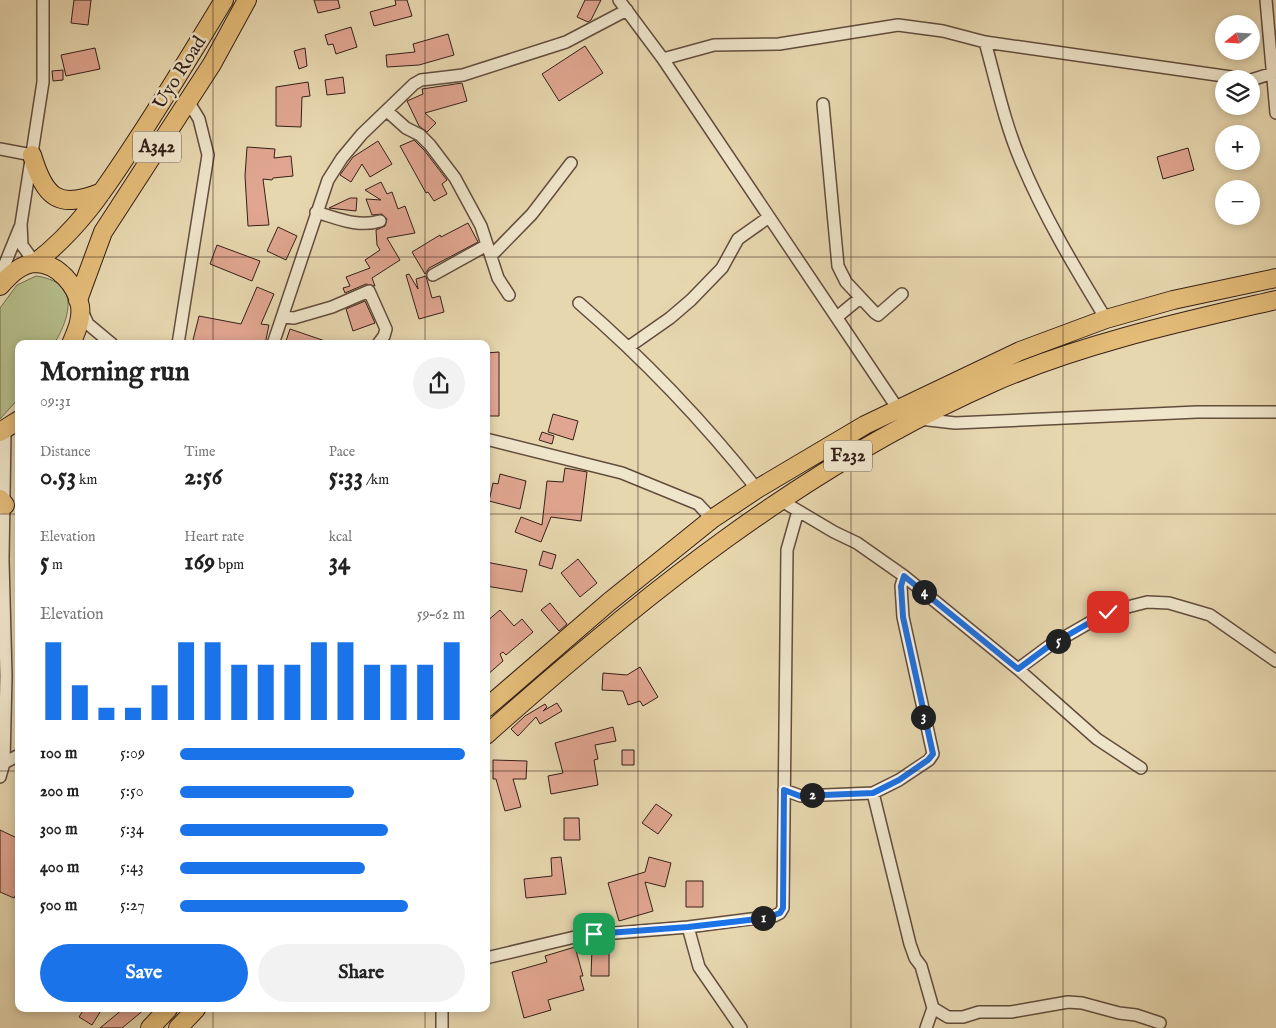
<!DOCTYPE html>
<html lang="en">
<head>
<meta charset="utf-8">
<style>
	body { margin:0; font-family:"IM FELL English",serif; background:#f2f2f2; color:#222; height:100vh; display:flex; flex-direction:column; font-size:19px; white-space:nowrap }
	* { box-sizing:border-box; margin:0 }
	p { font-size:16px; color:#767676 }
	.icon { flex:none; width:28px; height:28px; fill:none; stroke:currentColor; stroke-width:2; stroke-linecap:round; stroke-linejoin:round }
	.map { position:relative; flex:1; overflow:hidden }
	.details { position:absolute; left:15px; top:340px; width:475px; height:672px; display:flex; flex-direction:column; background:#fff; border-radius:10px; box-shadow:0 2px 8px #0003 }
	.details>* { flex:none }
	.needle { width:32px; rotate:252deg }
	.fabs { position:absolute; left:1215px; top:15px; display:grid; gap:10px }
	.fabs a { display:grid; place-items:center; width:45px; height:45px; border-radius:50%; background:#fff; box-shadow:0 2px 8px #0003; font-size:25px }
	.pin { position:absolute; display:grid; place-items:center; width:42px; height:42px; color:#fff; margin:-21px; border-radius:10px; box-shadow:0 2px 8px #0006 }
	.km { position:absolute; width:25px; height:25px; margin:-12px; border-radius:50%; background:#222; color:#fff; font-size:14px; line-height:25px; text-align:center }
	.round { display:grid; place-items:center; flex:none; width:52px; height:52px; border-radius:26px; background:#f2f2f2 }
	.headline { display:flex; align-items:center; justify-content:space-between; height:85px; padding:0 25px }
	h1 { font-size:28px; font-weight:700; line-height:38px }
	.stats { display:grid; grid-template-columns:repeat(3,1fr); gap:8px; height:85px; padding:5px 25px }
	.stats div { display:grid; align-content:center }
	.stats b { font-size:25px; font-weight:700 }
	.stats small { font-size:14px; font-weight:400 }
	.stats p { font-size:14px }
	.chart { height:140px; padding:10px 25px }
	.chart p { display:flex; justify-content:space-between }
	.chart svg { width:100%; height:90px; margin-top:5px; stroke:#1a73e8; stroke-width:6 }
	.button { display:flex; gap:10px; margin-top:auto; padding:10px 25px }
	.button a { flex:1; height:58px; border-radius:30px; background:#1a73e8; color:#fff; font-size:20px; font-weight:700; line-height:58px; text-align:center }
	.button a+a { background:#f2f2f2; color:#222 }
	ul { padding:0 25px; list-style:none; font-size:16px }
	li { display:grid; grid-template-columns:80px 60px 1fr; align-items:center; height:38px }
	li i { height:12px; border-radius:6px; background:#1a73e8 }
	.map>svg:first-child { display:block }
	.green { fill:#b5be8b; stroke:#756e51 }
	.building { fill:#e1a691; stroke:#351f17 }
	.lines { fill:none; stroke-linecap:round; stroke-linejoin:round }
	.minor-casing { stroke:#624d3d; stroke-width:14 }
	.highway-casing { stroke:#351f17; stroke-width:20 }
	.minor { stroke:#efe5cb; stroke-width:11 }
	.highway { stroke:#e4bc78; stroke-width:18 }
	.route-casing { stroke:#fff; stroke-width:10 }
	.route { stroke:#1a73e8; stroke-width:6 }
	.grid { fill:none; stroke:#351f17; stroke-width:1; stroke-opacity:0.55 }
	.labels { text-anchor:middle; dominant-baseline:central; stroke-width:5; stroke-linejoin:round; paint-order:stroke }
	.shield { fill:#efe5cb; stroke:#6d5a4d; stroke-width:1 }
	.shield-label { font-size:18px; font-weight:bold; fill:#351f17 }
	.street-label { font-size:19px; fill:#351f17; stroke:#efe5cb }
</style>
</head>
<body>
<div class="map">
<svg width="1276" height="1028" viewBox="0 0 1276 1028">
	<rect width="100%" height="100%" fill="#e7d7af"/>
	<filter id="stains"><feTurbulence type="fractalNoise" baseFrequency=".004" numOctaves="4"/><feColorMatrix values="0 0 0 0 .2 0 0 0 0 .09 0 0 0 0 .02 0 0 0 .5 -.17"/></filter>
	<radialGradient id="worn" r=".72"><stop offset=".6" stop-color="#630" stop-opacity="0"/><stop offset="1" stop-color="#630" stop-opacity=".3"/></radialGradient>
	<!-- green -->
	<path class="green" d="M36 276C80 282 71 316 54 344H19V398L0 419V308L17 285Z"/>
	<!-- building -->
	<path class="building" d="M74 0H91L88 25 71 23Z
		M314 0H338L340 8 318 13Z
		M395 0H407L412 16 374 26 370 12 396 5Z
		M585 0H601L591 20 588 22 577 17Z
		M351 27 357 47 336 54 333 44 328 45 325 35Z
		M448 34 454 55 419 65 387 67 386 55 415 52 413 44Z
		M585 46 603 73 559 101 542 74Z
		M95 48 100 69 66 76 61 55Z
		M305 48 307 66 299 69 294 51Z
		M63 70V80L53 81 52 71Z
		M343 77 345 93 327 95 325 80Z
		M308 82 310 96 302 97 301 127 276 126V87Z
		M462 83 467 101 425 113 436 123 427 132 419 126 407 101 423 94 422 89Z
		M414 140 424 150 447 180 442 184 447 194 434 201 428 192 426 193 400 146Z
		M378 141 392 164 370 177 362 164 351 182 340 175 353 157Z
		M247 147 275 149 274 158 291 156 293 176 273 178 272 180 263 179 269 225 248 226 245 176Z
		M1188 148 1194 170 1163 179 1157 157Z
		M381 182 387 194 392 192 398 209 405 206 415 233 387 238 400 260 372 278 375 286 366 284 345 293 343 288 350 286 346 277 370 268 365 260 380 250 377 245 376 230 385 226 387 219 382 214 372 215 366 199 381 200 365 190Z
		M350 198H357L356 211 329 208Z
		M468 223 478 242 429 268 425 274 412 252 440 235 441 237Z
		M278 227 297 236 286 260 267 251Z
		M217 245 260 261 252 281 210 264Z
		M409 274 418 289 416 279 426 276 432 298 440 296 444 312 419 319 406 275Z
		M257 287 274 294 261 324 269 325 265 344H192L199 316 241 324Z
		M365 301 375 323 353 331 346 309Z
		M290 329 328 342V344H285Z
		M499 352V416H486V353Z
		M553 414 578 421 573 440 548 432Z
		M542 432 554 436 552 444 539 440Z
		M565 468 587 472 581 521 551 517 541 542 515 532 521 517 542 525 547 481 563 482Z
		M500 474 526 481 520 509 489 501 493 483 498 484Z
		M543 551 556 555 552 569 539 565Z
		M578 559 597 583 580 597 561 573Z
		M486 562 527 570 522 592 486 586Z
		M550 603 567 624 559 631 541 610Z
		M500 610 514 626 522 619 533 632 506 655 503 652 500 654 503 661 486 676V622Z
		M640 667 658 697 643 706 640 701 628 705 623 691 602 690 603 673 627 675Z
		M557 703 562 711 540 724 536 717 518 736 511 729 525 716 545 704 547 707 543 711Z
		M613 727 616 741 595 745 598 759 594 760 598 785 551 794 548 776 563 773 555 743Z
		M622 750H634V765H622Z
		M493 760 527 761 526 779H513L521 807 505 811 496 779H493Z
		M656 804 672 815 658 834 642 823Z
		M564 818H579L580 840H564Z
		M0 830 19 839V889L14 898 0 892Z
		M561 857 566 894 526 898 524 879 552 876 551 858Z
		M649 857 671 863 665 887 645 882 653 911 619 921 608 883 645 872Z
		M686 881H703V907H686Z
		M575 947 583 976H580L584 990 548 1000 551 1010 524 1018 512 972 547 962 545 956Z
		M592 949H609V976H591Z
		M84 1009H102L92 1025 79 1017Z
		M123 1009H145L122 1028H100Z"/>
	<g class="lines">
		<defs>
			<path id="minor" d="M619 0 663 59 898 409 903 411
				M1266 0 1276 113
				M985 42C996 81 1004 121 1020 159 1043 215 1075 268 1106 319
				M663 59 714 45 779 44 898 25 943 31 985 42 1245 79
				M1251 80 1276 72
				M823 104 838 266 846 282 875 313 878 315 902 294
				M387 111 406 128 420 135 430 145 455 178 481 226 498 278 509 295
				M0 149 32 155
				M316 212C337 218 358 228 380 221
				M492 255 532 214 571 163
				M35 263 22 245 21 224 43 82V0
				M433 275 487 245
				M0 276 20 227
				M579 303C645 360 703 421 757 489
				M82 311 88 324 112 344
				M283 317 294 318 332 307 369 291 386 329 384 336 378 344
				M837 317 860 298
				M178 344 208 155 199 119 188 101
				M273 344 328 180 342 158 362 134 414 84 421 80 463 75 566 42 627 10
				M630 346 670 318 691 300 722 268 738 239 769 217
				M920 419 955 423 1197 412H1276
				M486 439 622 473 698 504 712 519
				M780 500 834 532 857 543 904 576 1018 669 1097 739 1141 768
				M1018 669 1049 646 1108 612 1147 602 1169 603 1210 615 1276 661
				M4 763 19 755
				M0 777 4 763 6 676 3 560 5 431
				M784 790 801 796 873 793 899 780 929 760 933 754 903 617 901 586 904 576
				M873 793 910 944 915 958 921 966 933 1008 948 1017H963L979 1012H1011L1068 1002 1082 1003 1119 1013 1136 1015 1160 1023
				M688 927 699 967 741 1028
				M486 958 579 936 688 927 774 916 780 913 783 908 787 550 798 511
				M442 1009V1028
				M926 1028 933 1008"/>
			<path id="highway" d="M32 155C45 198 58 210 102 192
				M35 263C80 228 104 190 135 143 166 96 195 48 224 0
				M0 286C9 276 20 264 35 263 58 263 77 286 80 306 82 320 76 332 71 344
				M78 300 103 232 212 64 247 0
				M0 432 19 420
				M0 499 5 505
				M486 708 609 602 712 519 757 489 865 425 1020 351 1106 319 1173 300 1276 278
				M486 735C641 597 803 466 994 382 1084 343 1181 322 1276 300
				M150 1028 168 1009
				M178 1028 196 1009"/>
		</defs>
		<!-- minor casing -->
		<use href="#minor" class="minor-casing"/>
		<!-- highway casing -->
		<use href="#highway" class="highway-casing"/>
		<!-- minor -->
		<use href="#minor" class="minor"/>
		<!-- highway -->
		<use href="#highway" class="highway"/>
	</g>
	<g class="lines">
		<defs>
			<path id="route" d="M594 934 688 927 766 918 780 913 783 908 784 790 800 796 873 793 899 780 928 760 933 754 903 617 901 586 904 576 1018 669 1049 646 1108 612"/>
		</defs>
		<!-- route casing -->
		<use href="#route" class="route-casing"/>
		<!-- route -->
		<use href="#route" class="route"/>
	</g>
	<!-- grid -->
	<path class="grid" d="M213 0V344M425 0V344M638 0V1028M851 0V1028M1063 0V1028M0 257H1276M0 514H19M486 514H1276M0 771H19M486 771H1276M213 1009V1028M425 1009V1028"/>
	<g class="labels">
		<!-- shield labels -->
		<g class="shield">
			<rect x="133" y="131.5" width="48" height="31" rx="4"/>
			<rect x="824" y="440.5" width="48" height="31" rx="4"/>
		</g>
		<g class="shield-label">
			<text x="157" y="147">A342</text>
			<text x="848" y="456">F232</text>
		</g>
		<!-- street labels -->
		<g class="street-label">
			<text transform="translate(180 73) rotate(-58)">Uyo Road</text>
		</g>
	</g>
	<rect width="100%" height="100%" filter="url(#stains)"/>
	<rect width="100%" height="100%" fill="url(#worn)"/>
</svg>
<div class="fabs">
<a><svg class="needle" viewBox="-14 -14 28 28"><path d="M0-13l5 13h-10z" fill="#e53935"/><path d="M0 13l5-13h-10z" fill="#767676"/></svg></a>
<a><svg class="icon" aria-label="layers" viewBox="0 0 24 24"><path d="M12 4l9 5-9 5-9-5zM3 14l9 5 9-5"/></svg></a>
<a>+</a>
<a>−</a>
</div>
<div class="pin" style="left:594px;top:934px;background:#1e9e55"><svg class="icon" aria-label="arrive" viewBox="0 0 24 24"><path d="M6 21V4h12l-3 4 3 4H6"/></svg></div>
<div class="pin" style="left:1108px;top:612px;background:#d93025"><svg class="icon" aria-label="check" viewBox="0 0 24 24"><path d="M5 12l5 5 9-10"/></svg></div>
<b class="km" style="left:763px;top:918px">1</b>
<b class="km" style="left:812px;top:795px">2</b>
<b class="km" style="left:923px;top:717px">3</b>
<b class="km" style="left:924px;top:592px">4</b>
<b class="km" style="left:1058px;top:641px">5</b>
<section class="details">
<div class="headline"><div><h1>Morning run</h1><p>09:31</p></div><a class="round"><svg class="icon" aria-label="share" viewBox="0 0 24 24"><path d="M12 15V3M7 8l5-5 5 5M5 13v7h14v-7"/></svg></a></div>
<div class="stats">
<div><p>Distance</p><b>0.53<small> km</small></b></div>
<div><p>Time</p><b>2:56</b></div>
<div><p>Pace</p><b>5:33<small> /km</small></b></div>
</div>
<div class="stats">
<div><p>Elevation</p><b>5<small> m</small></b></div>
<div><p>Heart rate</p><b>169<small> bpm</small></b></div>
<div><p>kcal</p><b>34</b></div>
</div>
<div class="chart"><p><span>Elevation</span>59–62 m</p>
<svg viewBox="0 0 160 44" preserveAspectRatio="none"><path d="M5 44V6M15 44V27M25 44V38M35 44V38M45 44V27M55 44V6M65 44V6M75 44V17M85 44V17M95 44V17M105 44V6M115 44V6M125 44V17M135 44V17M145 44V17M155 44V6"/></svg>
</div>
<ul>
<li><b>100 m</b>5:09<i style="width:100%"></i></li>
<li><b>200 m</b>5:50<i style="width:61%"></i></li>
<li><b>300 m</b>5:34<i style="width:73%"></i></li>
<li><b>400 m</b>5:43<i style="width:65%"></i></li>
<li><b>500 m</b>5:27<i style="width:80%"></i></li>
</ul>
<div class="button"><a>Save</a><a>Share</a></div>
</section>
</div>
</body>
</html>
